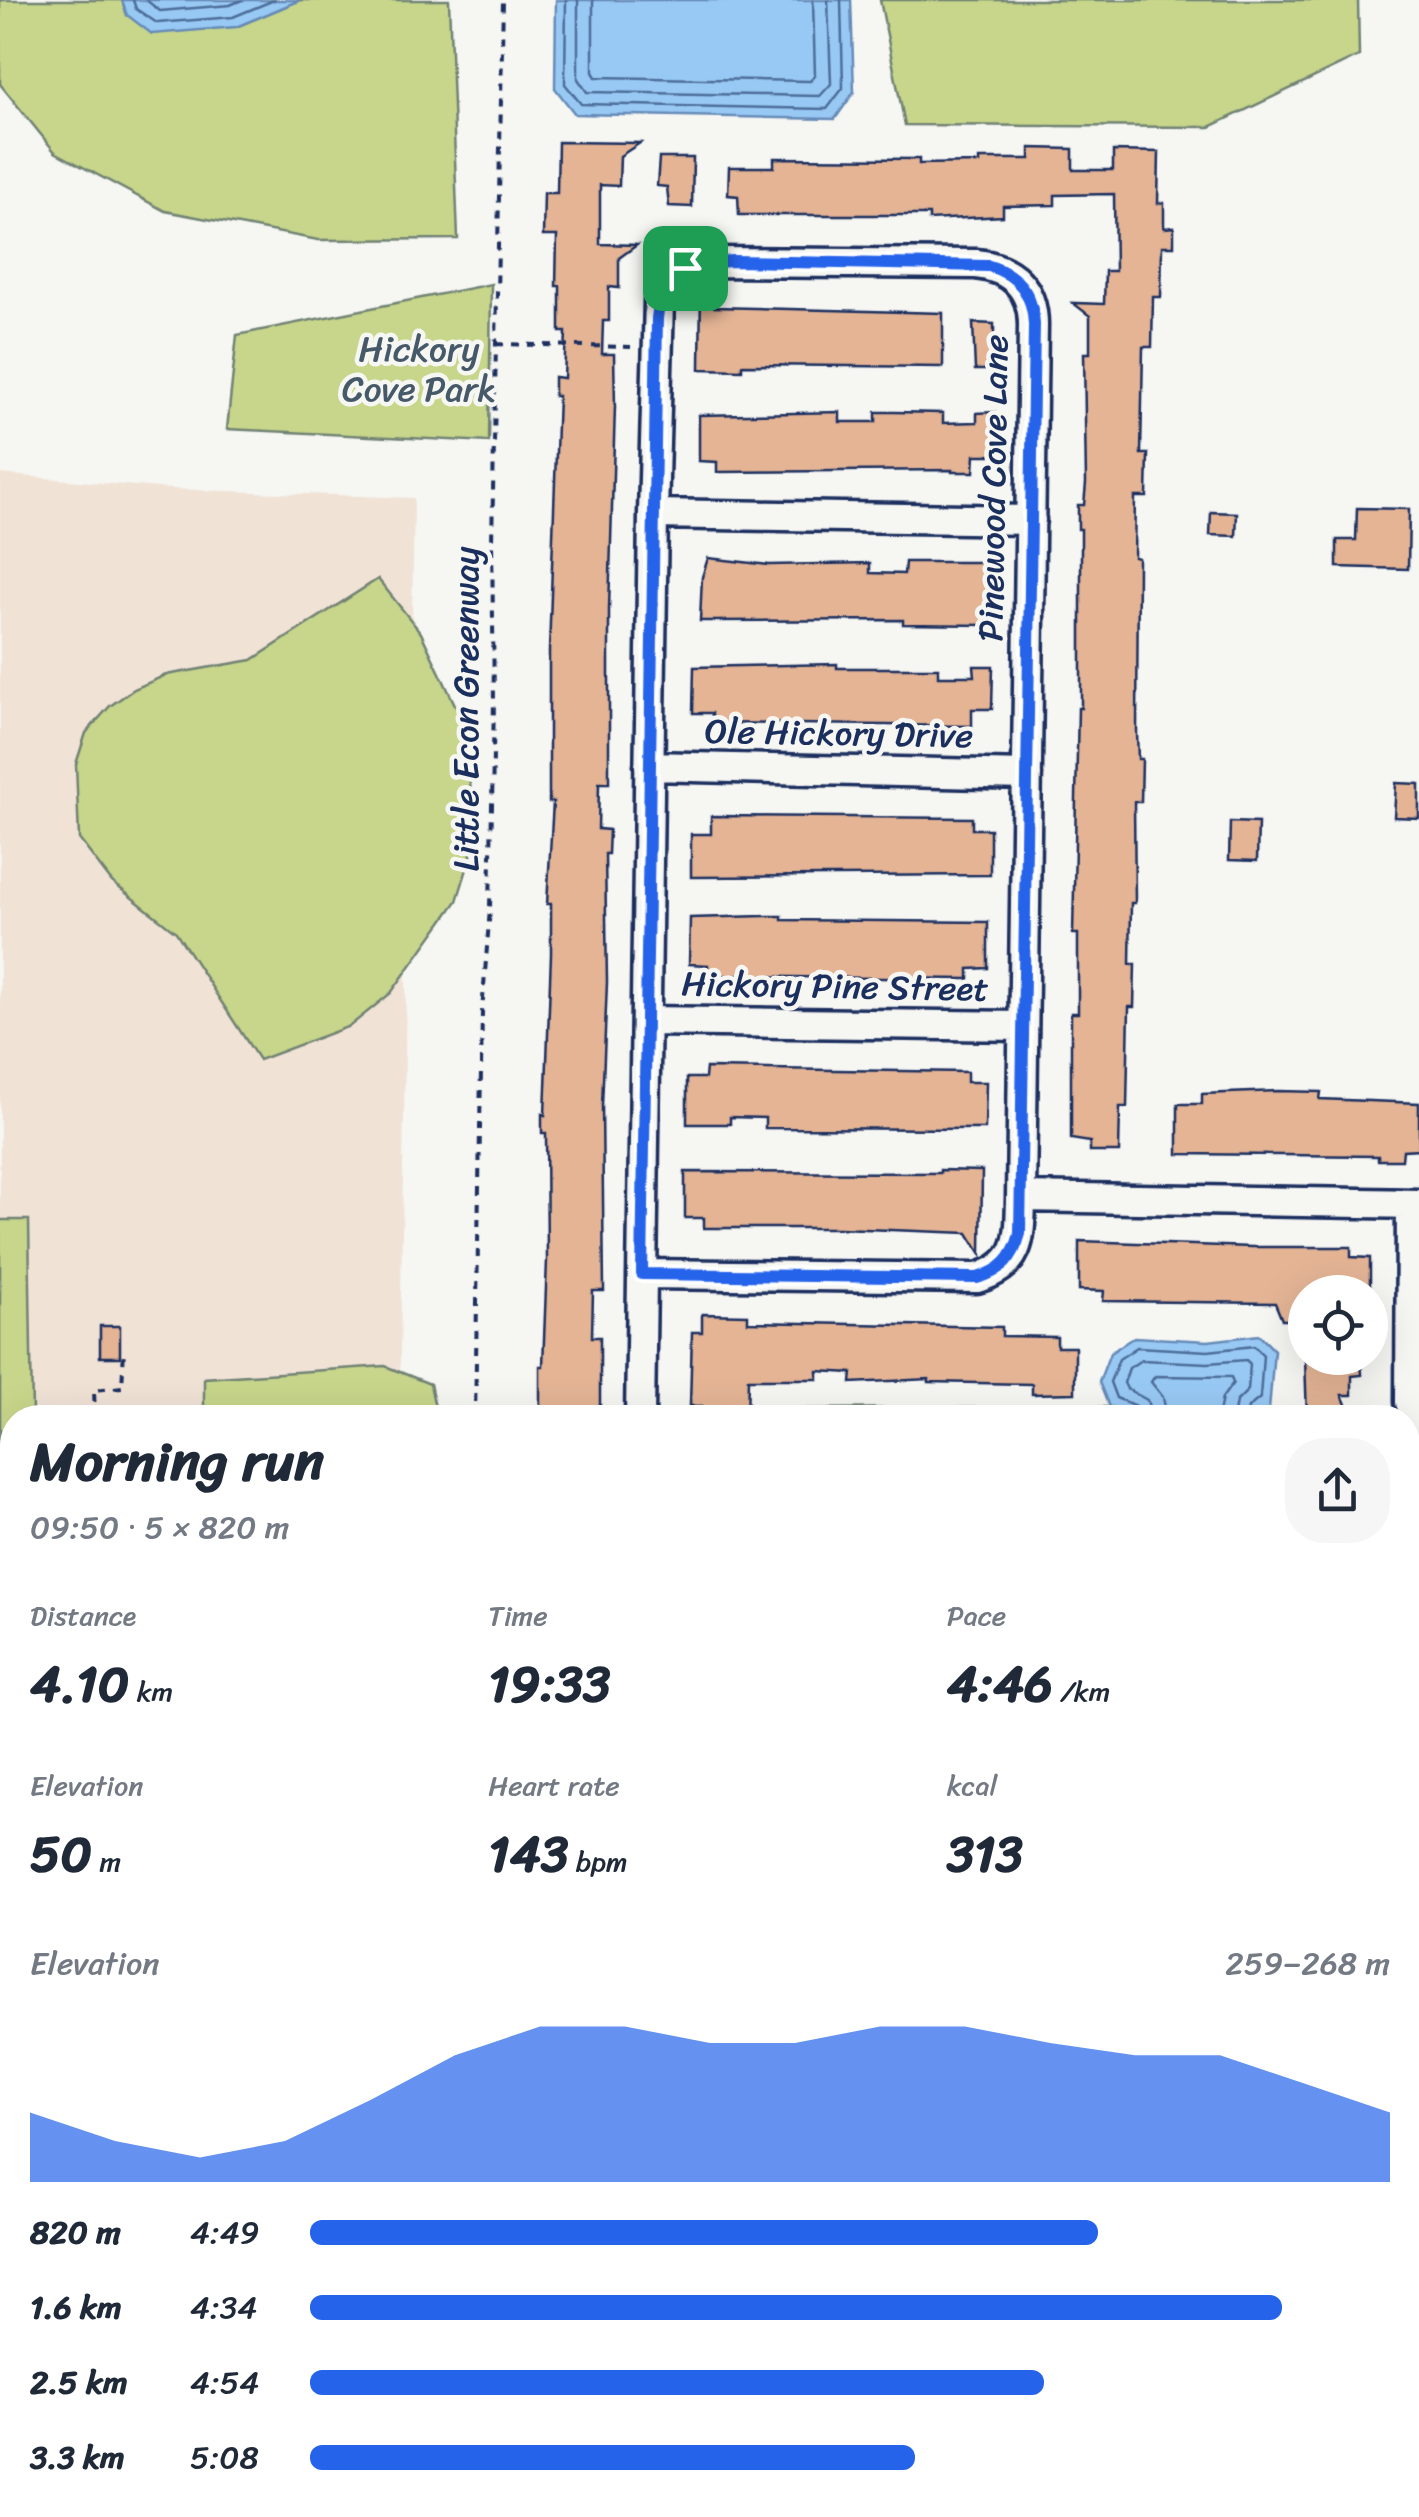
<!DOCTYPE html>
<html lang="en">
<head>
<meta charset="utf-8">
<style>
	body { margin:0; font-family:Sriracha,sans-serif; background:#f6f6f7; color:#1f2937; height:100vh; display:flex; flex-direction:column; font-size:38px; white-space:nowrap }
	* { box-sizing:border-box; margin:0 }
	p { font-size:32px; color:#747a83 }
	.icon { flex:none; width:55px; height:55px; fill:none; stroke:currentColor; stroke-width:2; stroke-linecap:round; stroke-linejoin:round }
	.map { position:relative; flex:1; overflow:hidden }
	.drawer { position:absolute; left:0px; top:1405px; width:1420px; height:1112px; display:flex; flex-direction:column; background:#fff; border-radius:40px 40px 0 0; box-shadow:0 10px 40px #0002 }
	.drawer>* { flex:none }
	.controls { position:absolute; left:1288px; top:1275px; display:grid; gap:20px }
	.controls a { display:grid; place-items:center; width:100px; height:100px; border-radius:50%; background:#fff; box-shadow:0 10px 40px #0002; font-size:50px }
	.pin { position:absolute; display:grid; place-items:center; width:85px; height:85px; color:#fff; margin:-42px; border-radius:20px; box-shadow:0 5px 15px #0006 }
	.round { display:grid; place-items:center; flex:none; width:105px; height:105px; border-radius:40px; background:#f6f6f7 }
	.head { display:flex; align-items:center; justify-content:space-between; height:170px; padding:0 30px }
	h1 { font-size:55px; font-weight:700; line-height:75px }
	.stats { display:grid; grid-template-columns:repeat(3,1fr); gap:15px; height:170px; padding:10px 30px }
	.stats div { display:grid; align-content:center }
	.stats b { font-size:50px; font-weight:700 }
	.stats small { font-size:28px; font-weight:400 }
	.stats p { font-size:28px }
	.chart { height:280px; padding:20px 30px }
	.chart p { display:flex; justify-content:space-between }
	.chart svg { width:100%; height:180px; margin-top:10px; fill:#2563eb; opacity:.7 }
	ul { padding:0 30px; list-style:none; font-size:32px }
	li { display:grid; grid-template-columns:160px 120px 1fr; align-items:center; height:75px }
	li i { height:25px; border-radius:12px; background:#2563eb }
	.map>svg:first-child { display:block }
	.built { fill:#f1e2d6 }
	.green { fill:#c7d68a; stroke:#718274; stroke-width:2.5 }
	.water { fill:#98c9f4; stroke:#668bb8; stroke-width:2.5 }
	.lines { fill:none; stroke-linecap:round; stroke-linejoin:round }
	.shore { stroke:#4d6d9a; stroke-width:2.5 }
	.stream { stroke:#668bb8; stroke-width:6 }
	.building { fill:#e4b495; stroke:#1b2f5e; stroke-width:2.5 }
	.service-casing { stroke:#1b2f5e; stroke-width:21 }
	.minor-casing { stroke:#1b2f5e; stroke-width:35 }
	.path { stroke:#1b2f5e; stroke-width:4; stroke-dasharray:8 8; stroke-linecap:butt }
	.service { stroke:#f6f6f2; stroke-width:14 }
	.minor { stroke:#f6f6f2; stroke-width:28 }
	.route-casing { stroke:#fff; stroke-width:20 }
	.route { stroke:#2563eb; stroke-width:12 }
	.labels { text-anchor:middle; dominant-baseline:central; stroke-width:9; stroke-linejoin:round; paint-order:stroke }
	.park-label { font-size:35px; fill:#465969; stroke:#f6f6f2 }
	.street-label { font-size:35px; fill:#1b2f5e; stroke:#f6f6f2 }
</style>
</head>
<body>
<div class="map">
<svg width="1419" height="2517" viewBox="0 0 1419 2517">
	<rect width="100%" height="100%" fill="#f6f6f2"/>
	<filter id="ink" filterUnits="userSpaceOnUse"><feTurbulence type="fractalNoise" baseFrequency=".01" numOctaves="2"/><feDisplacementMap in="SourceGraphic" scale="20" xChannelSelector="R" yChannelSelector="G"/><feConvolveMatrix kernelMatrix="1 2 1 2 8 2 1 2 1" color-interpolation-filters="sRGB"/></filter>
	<g filter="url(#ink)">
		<!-- built -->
		<path class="built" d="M0 474 170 489 414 498 399 1417 12 1418V2505H601V2517H0Z"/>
		<!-- green -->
		<path class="green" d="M0 0H122L127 15 236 27 300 0H449L458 239 318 240 165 211 55 152 0 84Z
			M880 0H1358L1359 56 1210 127 905 125Z
			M491 284 489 442 227 429 237 335Z
			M378 579 421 633 457 709 471 790V856L457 901 391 993 350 1026 259 1060 176 932 112 882 79 839 76 764 86 733 110 706 134 689 166 675 252 660Z
			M0 1220H29L32 1417 12 1418V1462H0Z
			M385 1366 430 1384 437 1417H204V1378Z
			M1109 1407 1145 1417H793V1409Z
			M1408 1582 1419 1591V2517H601V2505H1408Z"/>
		<!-- water -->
		<path class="water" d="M122 0H300L236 27 152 34 127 15Z
			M556 0H851L854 92 835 119 575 114 555 88Z
			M1259 1335 1274 1350 1269 1410C1216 1421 1161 1422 1109 1407L1099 1382 1110 1353 1134 1337 1208 1341Z
			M655 2505H932L950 2517H654Z"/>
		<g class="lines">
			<!-- shore -->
			<path class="shore" d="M133 0 136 9 157 23 233 17 274 0
				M146 0 160 11 230 5 242 0
				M566 0 565 84 581 104 827 109 843 88 841 0
				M578 0V79L587 92 820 96 831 84 828 0
				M593 0V72L596 77 810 81 815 76 813 0
				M1140 1418 1136 1406 1116 1398 1110 1382 1119 1359 1137 1347 1208 1351 1254 1346 1263 1355 1260 1398 1248 1408 1246 1418
				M1152 1418 1147 1400 1127 1389 1124 1383 1129 1368 1141 1360 1208 1363 1246 1360 1250 1364 1248 1390 1236 1402 1233 1418
				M1167 1418 1163 1397 1151 1382 1155 1376 1231 1377 1233 1383 1222 1398 1218 1418"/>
			<!-- stream -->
			<path class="stream" d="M1408 2068H1419"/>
		</g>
		<!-- building -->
		<path class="building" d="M558 142 640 143 620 156 619 186 600 185V244L637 245 619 258V288L609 287V321H603L602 354H614L615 406 609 609V783H599L598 829 609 830 608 854H605L607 982 602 1106 604 1291H593L592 1337H600V1418H540V1366H543L547 1260 546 1133H542V1114L545 1115 551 954V904H547L553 802H549V651L558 396H554V377L564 378 566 332H560V286H556L557 236H543L544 193H557Z
			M1030 148 1073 149V170H1113V151L1159 152 1158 203H1164V228L1174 227V246H1162L1161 297H1153L1152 347H1143L1141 454H1148L1147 497H1135L1134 557 1138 558 1137 733 1138 759H1142L1141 802H1134L1135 903H1131L1130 964H1135L1134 1007H1129L1127 1107H1120L1119 1152H1090V1142L1071 1139V1013H1078V934H1073L1078 708H1081V529H1078V505H1084L1086 483 1084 353H1090V316L1073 303 1104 304 1105 271H1115L1114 194 1055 195V205L1003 206V216L929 220V215H739L738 196 728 195 729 167H774V158L919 159V164L979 163V159H1030Z
			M659 158H693L692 207 669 206 667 187 657 186Z
			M701 286 714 307 943 313V367L742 365V370L700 369Z
			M973 323 994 324V370H975Z
			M840 412V422H876V412H894L943 413V423L977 422V413L995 412 994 455H975L974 472H952V470L717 472V462L699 461V415Z
			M1357 508 1409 509 1408 569 1337 567V540H1356Z
			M1211 512 1237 513 1236 536 1210 535Z
			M708 558 769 565 870 563V573L904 574 905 562H981L987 581 986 625 903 624V620L700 621 702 577Z
			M837 664V668H938V676H975L974 666H993L992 709H972V726L712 723V713H693L694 667Z
			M1396 783 1419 784V818L1394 817Z
			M711 816 972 818V829H990V875L691 877V834H711Z
			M1230 822 1258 823 1257 861 1229 860Z
			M764 916H782V920L988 922V968L969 969V979L790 977 708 975V965L689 964 690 918Z
			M706 1068 967 1072V1082H986L985 1129 765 1128V1118L730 1117V1124H687V1078H705Z
			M1278 1091 1321 1092 1320 1099 1419 1103V1149L1403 1150 1402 1160H1378V1156L1178 1154V1104H1202V1094Z
			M940 1170 982 1171 981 1254 968 1233 839 1228H704V1218H685V1172L940 1173Z
			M1079 1241 1252 1247H1351V1257L1370 1258V1292H1305V1320H1282L1275 1303 1103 1301 1104 1291 1079 1290Z
			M702 1314 748 1315V1322L1002 1327V1336L1057 1337V1347H1075V1393L1032 1394V1384L929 1382V1379L851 1383 852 1373 818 1371V1379H748L747 1418H701L702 1406H690L692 1332H702Z
			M100 1326H120V1357H100Z
			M1305 1358H1361L1362 1375 1352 1376V1395H1342L1352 1418H1307Z"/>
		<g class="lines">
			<defs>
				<path id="service" d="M582 2517 583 2505"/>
				<path id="minor" d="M653 514 1031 520
					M649 766 1027 775
					M646 1021 1023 1026
					M1021 1197 1419 1204
					M1411 1204 1410 1402 1419 1428
					M640 1418 653 514 659 301C668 273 688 265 715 262L976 264C1012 268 1033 288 1033 325L1021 1197C1020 1237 1022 1265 977 1278L642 1274"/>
			</defs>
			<!-- service casing -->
			<use href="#service" class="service-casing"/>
			<!-- minor casing -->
			<use href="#minor" class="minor-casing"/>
			<!-- path -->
			<path class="path" d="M496 344 631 347
				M95 1418 94 1390 122 1387 124 1349
				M475 1418 482 1012 490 908 494 701 492 541 503 0
				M0 1659 12 1645
				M1298 2505 1325 2517"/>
			<!-- service -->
			<use href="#service" class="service"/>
			<!-- minor -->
			<use href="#minor" class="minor"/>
		</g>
	</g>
	<g class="lines" filter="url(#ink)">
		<defs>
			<path id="route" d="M733 261 989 266C1019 275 1033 294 1034 325L1020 1234C1013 1259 1002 1271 977 1278L642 1274 657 318C663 269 688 263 733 261Z"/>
		</defs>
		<!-- route casing -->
		<use href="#route" class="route-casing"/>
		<!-- route -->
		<use href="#route" class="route"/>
	</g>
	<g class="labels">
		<!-- park labels -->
		<g class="park-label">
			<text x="419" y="349">Hickory<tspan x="419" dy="40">Cove Park</tspan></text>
		</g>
		<!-- street labels -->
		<g class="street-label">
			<text transform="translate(993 488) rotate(-89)">Pinewood Cove Lane</text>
			<text transform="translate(466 709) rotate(-90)">Little Econ Greenway</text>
			<text transform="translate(839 733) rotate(1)">Ole Hickory Drive</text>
			<text transform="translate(835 986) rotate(1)">Hickory Pine Street</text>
		</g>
	</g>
</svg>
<div class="controls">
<a><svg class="icon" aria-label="locate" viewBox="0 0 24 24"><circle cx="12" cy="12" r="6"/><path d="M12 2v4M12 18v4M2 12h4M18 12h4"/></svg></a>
</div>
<div class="pin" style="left:685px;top:268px;background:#1e9e55"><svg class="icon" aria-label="arrive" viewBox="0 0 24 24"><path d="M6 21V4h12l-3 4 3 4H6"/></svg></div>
<section class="drawer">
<div class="head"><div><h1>Morning run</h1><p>09:50 · 5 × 820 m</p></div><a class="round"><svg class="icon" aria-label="share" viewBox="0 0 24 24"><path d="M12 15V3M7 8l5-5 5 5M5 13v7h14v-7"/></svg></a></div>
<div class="stats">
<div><p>Distance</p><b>4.10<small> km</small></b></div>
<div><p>Time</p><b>19:33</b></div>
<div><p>Pace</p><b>4:46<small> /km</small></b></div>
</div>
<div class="stats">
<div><p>Elevation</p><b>50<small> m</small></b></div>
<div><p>Heart rate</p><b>143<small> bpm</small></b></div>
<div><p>kcal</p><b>313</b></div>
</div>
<div class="chart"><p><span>Elevation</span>259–268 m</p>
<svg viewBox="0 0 160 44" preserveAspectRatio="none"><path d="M0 44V27L10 34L20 38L30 34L40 24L50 13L60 6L70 6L80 10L90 10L100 6L110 6L120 10L130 13L140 13L150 20L160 27V44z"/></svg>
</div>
<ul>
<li><b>820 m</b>4:49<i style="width:73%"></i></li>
<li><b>1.6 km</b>4:34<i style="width:90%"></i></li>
<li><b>2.5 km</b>4:54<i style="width:68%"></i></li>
<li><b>3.3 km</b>5:08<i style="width:56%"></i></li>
</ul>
</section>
</div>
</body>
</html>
